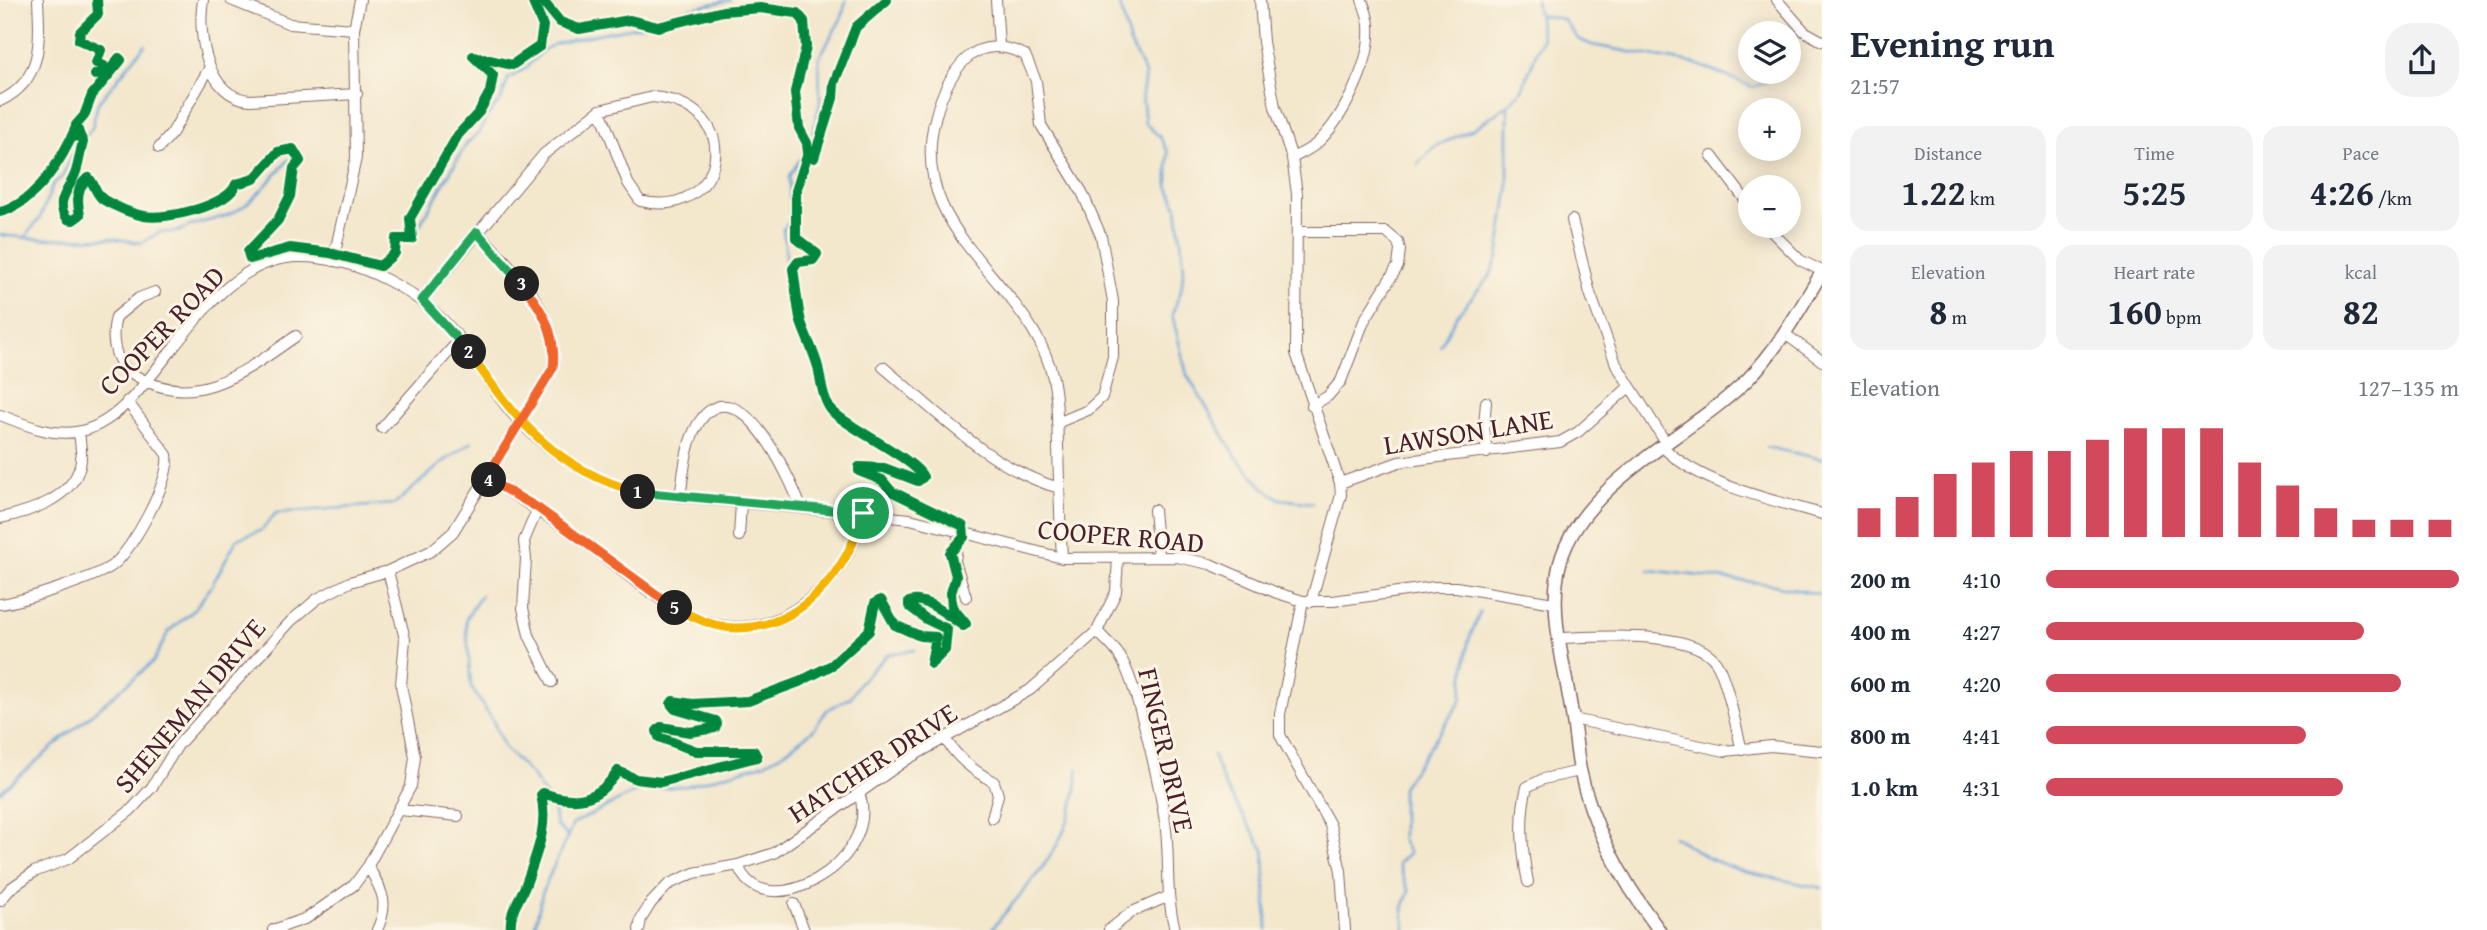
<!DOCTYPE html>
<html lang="en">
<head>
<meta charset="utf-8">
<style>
	body { margin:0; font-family:"Gentium Book Plus",serif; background:#f2f2f3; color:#1f2937; height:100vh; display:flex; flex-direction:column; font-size:26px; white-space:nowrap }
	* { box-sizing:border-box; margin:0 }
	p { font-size:23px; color:#747a83 }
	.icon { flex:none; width:38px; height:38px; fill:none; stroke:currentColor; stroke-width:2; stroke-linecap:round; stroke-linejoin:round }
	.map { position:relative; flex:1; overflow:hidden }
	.panel { display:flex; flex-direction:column; background:#fff; width:665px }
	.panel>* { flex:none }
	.controls { position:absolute; left:1738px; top:21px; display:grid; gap:14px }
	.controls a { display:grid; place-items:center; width:63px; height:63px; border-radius:50%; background:#fff; box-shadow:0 4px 18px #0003; font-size:35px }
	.pin { position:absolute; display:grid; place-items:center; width:60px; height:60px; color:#fff; margin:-30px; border:4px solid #fff; border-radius:50%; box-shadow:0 2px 7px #0007 }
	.km { position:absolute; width:35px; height:35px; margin:-18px; border-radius:50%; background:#222; color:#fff; font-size:19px; line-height:35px; text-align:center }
	.round { display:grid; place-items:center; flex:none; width:74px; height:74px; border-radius:28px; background:#f2f2f3 }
	.headline { display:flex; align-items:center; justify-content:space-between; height:119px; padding:0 28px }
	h1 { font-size:38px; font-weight:600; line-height:52px }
	.stats { display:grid; grid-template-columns:repeat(3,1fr); gap:10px; height:119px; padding:7px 28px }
	.stats div { display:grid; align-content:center; border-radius:18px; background:#f2f2f3; text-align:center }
	.stats b { font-size:35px; font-weight:600 }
	.stats small { font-size:19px; font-weight:400 }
	.stats p { font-size:19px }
	.chart { height:196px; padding:14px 28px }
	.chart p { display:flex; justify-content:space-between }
	.chart svg { width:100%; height:126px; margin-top:7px; stroke:#d1495b; stroke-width:6 }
	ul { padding:0 28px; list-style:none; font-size:23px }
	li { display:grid; grid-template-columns:112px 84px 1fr; align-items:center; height:52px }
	li i { height:18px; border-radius:9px; background:#d1495b }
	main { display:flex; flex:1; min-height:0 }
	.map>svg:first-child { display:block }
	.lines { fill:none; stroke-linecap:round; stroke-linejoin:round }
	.stream { stroke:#66a2d7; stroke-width:2.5 }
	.minor-casing { stroke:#856563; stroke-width:12 }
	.major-casing { stroke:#856563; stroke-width:15 }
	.minor { stroke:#fff; stroke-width:10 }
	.major { stroke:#fff; stroke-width:12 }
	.cycleway-casing { stroke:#fcf5e5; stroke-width:15 }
	.cycleway { stroke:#00873e; stroke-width:10 }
	.split-1-casing { stroke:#fff; stroke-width:14 }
	.split-2-casing { stroke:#fff; stroke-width:14 }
	.split-3-casing { stroke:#fff; stroke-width:14 }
	.split-4-casing { stroke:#fff; stroke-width:14 }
	.split-5-casing { stroke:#fff; stroke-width:14 }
	.split-6-casing { stroke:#fff; stroke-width:14 }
	.split-1 { stroke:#22a559; stroke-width:9 }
	.split-2 { stroke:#f5b400; stroke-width:9 }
	.split-3 { stroke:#22a559; stroke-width:9 }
	.split-4 { stroke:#f0652b; stroke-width:9 }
	.split-5 { stroke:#f0652b; stroke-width:9 }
	.split-6 { stroke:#f5b400; stroke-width:9 }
	.labels { text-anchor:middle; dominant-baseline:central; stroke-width:6; stroke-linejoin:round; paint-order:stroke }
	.street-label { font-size:28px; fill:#4a1f2b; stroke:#fcf5e5 }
</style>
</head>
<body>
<main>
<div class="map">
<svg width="1822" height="930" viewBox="0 0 1822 930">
	<rect width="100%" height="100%" fill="#fcf5e5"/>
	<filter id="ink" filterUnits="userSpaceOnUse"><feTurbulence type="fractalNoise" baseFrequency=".0143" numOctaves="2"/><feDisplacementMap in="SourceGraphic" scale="14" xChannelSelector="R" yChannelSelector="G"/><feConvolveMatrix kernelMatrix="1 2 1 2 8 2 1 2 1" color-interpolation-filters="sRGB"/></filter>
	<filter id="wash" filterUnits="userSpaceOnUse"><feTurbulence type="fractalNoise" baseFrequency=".00686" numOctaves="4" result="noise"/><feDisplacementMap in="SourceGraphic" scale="28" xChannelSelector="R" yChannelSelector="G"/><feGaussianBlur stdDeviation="1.57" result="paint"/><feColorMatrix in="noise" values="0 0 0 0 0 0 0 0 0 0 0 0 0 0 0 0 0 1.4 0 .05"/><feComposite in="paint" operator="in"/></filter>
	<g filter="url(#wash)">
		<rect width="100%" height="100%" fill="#f3e7cc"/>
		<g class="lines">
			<!-- stream -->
			<path class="stream" d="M1119 0 1129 41 1145 74 1142 94 1145 123 1160 137 1168 152V186L1177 207 1184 266 1181 291 1172 314 1187 375 1237 458 1264 488 1280 499 1313 503
				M1539 15 1563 19 1578 39 1592 45 1696 64 1753 87 1765 83 1772 72
				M1788 44 1789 43
				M1418 164 1434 147 1473 129 1508 105
				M419 226 467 143 479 133 487 116 501 100 508 79 527 67 543 50 555 44 597 34 646 25 658 16 730 0
				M0 235 39 239 111 238 141 243 160 232H178C190 223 213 221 228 215 254 204 270 179 289 160
				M24 238 40 218 53 184 63 176 73 153 92 128 98 103 145 45
				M790 307C785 281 788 255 783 230L790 220 789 176 808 148 820 103 819 58 842 17 846 0
				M1440 346 1457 315 1490 276 1498 257 1508 191V105L1522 90 1542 38 1536 0
				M1766 447 1822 459
				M1649 570 1769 584 1822 595
				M481 595 466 619 471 687 493 721 504 747 533 777 553 807 556 825 568 837
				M1213 755 1225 786 1264 850 1267 930
				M0 792 153 662 169 631 193 611 211 587 237 539 262 530 276 513 395 504 443 462 472 442
				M1673 836 1710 859 1744 872 1822 888
				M534 930 543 890 573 824 639 790 686 786 763 764 785 752 813 730 827 710 851 697 859 683 888 654 915 650
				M991 930C1034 876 1074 844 1078 770
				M1405 930 1403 908 1409 892 1398 864 1409 853 1402 840V787L1461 701 1468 642 1480 612"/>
		</g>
	</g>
	<g filter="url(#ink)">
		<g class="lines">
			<defs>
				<path id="minor" d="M203 0C197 34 207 98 250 100L357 94
					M231 0 290 24 354 29
					M996 0 999 46
					M1260 0 1263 42 1275 107 1292 158 1297 194 1296 353 1340 483 1341 495 1311 602
					M1777 0 1804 31 1822 41
					M652 97C750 105 725 222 640 201L628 183 600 110Z
					M0 101C43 81 40 41 38 0
					M159 148 172 133 210 67
					M1712 156 1750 206
					M1292 158C1300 154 1309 150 1316 144 1342 121 1372 62 1369 26 1369 18 1365 8 1362 0
					M1572 220 1590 293 1616 364 1666 443
					M1766 226 1800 260 1822 271
					M1298 232H1386L1398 242 1400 250 1398 266 1364 321 1341 381 1328 396 1312 406
					M333 261 356 158 354 29 360 0
					M155 292 139 298 116 317C111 335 113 361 130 372 191 414 245 372 296 336
					M422 300 544 154 600 110
					M1785 334 1822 361
					M883 367C937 412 989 468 1059 488
					M1486 402 1484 426 1487 453
					M0 415C24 424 49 436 76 432 154 422 197 258 299 257 359 257 422 292 459 338 481 365 496 398 521 423 555 457 591 479 637 492L910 519 1062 558 1177 557 1210 564 1277 593 1303 601H1333L1434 587H1456L1554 603
					M1057 423 1088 410 1102 397 1113 357V301L1101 236 1082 192 1041 125 1036 81 1025 55C1005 45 983 43 966 59 951 73 941 96 936 115 904 229 1021 275 1050 367 1058 392 1057 420 1058 446 1059 484 1060 521 1062 558
					M382 428 460 339
					M1662 446C1698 484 1772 500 1822 514
					M486 478C521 499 555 520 588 545 656 595 723 666 807 601 837 579 855 549 863 513
					M1340 483 1399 462 1560 442 1578 432 1629 387
					M680 497C684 473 685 445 698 424 737 361 791 479 801 508
					M538 508 524 541 526 559 523 608 529 635 552 682
					M1154 510 1158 555
					M0 518C30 512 72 498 80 466 83 455 80 443 79 432
					M959 530 955 561 966 597
					M739 536 741 503
					M1303 601 1280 714V735L1330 825 1341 871 1345 930
					M0 604C20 602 98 577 113 565 133 549 171 480 167 455L127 401
					M1097 631C1104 639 1113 646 1119 655 1137 681 1162 795 1166 830 1170 867 1165 892 1175 930
					M1559 638C1596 637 1694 629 1716 662 1727 678 1736 729 1742 750
					M1573 719 1725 751 1771 746 1822 751
					M944 737C957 758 972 770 994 782L998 795 992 818
					M400 810 458 816
					M738 865C761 930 884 862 859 793
					M368 866C382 891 390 902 377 930
					M1528 882C1522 853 1519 816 1527 787L1543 779 1580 771
					M0 901 11 888 34 872 68 859 131 810 152 787 178 745 291 621 317 599 350 582 388 571 431 551 453 532 553 368C560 314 513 268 477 232
					M794 904 804 930
					M273 930 307 918 354 885 368 866 411 786 415 757 401 685 405 639 388 571
					M639 930 641 919 651 903 669 884 694 873 738 865 774 853 906 760 1030 690 1097 631 1116 592 1118 558
					M1109 930 1132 912 1167 897"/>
				<path id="major" d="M1659 930C1623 882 1593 830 1580 770 1576 750 1575 728 1571 708 1564 664 1550 616 1558 572 1573 486 1690 437 1747 380 1778 349 1800 309 1822 272"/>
			</defs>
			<!-- minor casing -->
			<use href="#minor" class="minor-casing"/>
			<!-- major casing -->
			<use href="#major" class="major-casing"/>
			<!-- minor -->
			<use href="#minor" class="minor"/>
			<!-- major -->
			<use href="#major" class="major"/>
			<defs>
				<path id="cycleway" d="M80 136 76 125 84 116 92 95 121 60 119 58 111 69 95 75 104 66 96 63 101 50 79 40 80 32 98 14 97 0
					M72 138 79 134 83 142C80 152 79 164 75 174 69 190 53 203 68 219L73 220 80 215C77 202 76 185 89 178 95 185 96 195 104 200 114 206 132 214 144 216 166 220 229 206 236 184L254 179 278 152 293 149 300 161 294 168 290 196 278 220 248 252 250 259 290 248 330 253 380 266 395 253 396 239H412L410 218 458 135 479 112 490 92 493 75 473 56 512 65 540 46 543 26 532 0
					M814 158 833 98 834 83 856 27 887 0
					M0 212C36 203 63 158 76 127
					M511 930C509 910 519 902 526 884 536 855 549 826 541 795L543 793C576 805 598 801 618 771L636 779 661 782 757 757 754 751H696L659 737 657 731 661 727 690 732 715 728 717 724 716 721 675 709 671 704 673 701 692 704 748 701 799 682 832 665 869 631 875 603 881 600 895 625 920 636 936 637 931 664 945 650 947 629 926 619 909 606V602C924 595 951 617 963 626L966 624 952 607 951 593 956 576 950 553 964 537 963 526 891 491 882 480 859 471V467L884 468 918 481 923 477C916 460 852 430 833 412 823 402 821 381 818 367 814 352 806 337 801 322 797 305 796 287 793 269L798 262 813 260 817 254 796 238V191L808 153 807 143 799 128 795 92 806 47 804 21 797 13 760 8 723 11 658 27 630 20 579 29 560 22 542 0"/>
			</defs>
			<!-- cycleway casing -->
			<use href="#cycleway" class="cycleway-casing"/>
			<!-- cycleway -->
			<use href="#cycleway" class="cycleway"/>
		</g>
	</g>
	<g class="lines" filter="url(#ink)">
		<defs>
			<path id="split-1" d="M638 492 863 513"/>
			<path id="split-2" d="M469 352C515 420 556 470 638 492"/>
			<path id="split-3" d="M469 352 422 300 477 232 522 284"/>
			<path id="split-4" d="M489 480 486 478 553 368C557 334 543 310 522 284"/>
			<path id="split-5" d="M489 480 538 508 675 608"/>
			<path id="split-6" d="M675 608C693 617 715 628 736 628 800 629 849 571 863 513"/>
		</defs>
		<!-- split-1 casing -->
		<use href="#split-1" class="split-1-casing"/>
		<!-- split-2 casing -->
		<use href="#split-2" class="split-2-casing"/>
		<!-- split-3 casing -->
		<use href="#split-3" class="split-3-casing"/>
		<!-- split-4 casing -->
		<use href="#split-4" class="split-4-casing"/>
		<!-- split-5 casing -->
		<use href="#split-5" class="split-5-casing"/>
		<!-- split-6 casing -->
		<use href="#split-6" class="split-6-casing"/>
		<!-- split-1 -->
		<use href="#split-1" class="split-1"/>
		<!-- split-2 -->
		<use href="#split-2" class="split-2"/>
		<!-- split-3 -->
		<use href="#split-3" class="split-3"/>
		<!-- split-4 -->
		<use href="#split-4" class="split-4"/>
		<!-- split-5 -->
		<use href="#split-5" class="split-5"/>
		<!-- split-6 -->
		<use href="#split-6" class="split-6"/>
	</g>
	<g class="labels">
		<!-- street labels -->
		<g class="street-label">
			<text transform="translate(161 330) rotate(-46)">COOPER ROAD</text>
			<text transform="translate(1468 431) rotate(-9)">LAWSON LANE</text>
			<text transform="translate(1121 535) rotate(5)">COOPER ROAD</text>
			<text transform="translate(189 705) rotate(-50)">SHENEMAN DRIVE</text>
			<text transform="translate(1167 750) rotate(77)">FINGER DRIVE</text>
			<text transform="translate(872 762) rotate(-33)">HATCHER DRIVE</text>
		</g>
	</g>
</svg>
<div class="controls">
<a><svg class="icon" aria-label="layers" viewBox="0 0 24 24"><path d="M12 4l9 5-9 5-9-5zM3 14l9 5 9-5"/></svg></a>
<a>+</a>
<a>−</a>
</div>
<div class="pin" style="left:863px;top:513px;background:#1e9e55"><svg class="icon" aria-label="arrive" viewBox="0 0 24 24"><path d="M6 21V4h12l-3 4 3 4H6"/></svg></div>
<b class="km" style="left:638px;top:492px">1</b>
<b class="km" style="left:469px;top:352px">2</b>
<b class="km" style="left:522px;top:284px">3</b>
<b class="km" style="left:489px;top:480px">4</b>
<b class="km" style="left:675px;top:608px">5</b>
</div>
<section class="panel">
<div class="headline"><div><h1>Evening run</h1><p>21:57</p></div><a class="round"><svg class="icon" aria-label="share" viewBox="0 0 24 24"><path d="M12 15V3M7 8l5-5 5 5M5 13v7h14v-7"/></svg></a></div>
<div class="stats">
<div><p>Distance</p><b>1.22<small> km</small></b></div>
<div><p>Time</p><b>5:25</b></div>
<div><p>Pace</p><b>4:26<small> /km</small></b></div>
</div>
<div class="stats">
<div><p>Elevation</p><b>8<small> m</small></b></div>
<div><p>Heart rate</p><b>160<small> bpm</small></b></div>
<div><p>kcal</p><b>82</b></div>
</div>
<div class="chart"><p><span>Elevation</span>127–135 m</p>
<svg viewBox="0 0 160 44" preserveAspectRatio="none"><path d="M5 44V34M15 44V30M25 44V22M35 44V18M45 44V14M55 44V14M65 44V10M75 44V6M85 44V6M95 44V6M105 44V18M115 44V26M125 44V34M135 44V38M145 44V38M155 44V38"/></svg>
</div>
<ul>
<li><b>200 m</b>4:10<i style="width:100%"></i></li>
<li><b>400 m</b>4:27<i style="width:77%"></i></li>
<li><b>600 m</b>4:20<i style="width:86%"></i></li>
<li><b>800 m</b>4:41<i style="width:63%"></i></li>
<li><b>1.0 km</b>4:31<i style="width:72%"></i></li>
</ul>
</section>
</main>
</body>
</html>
